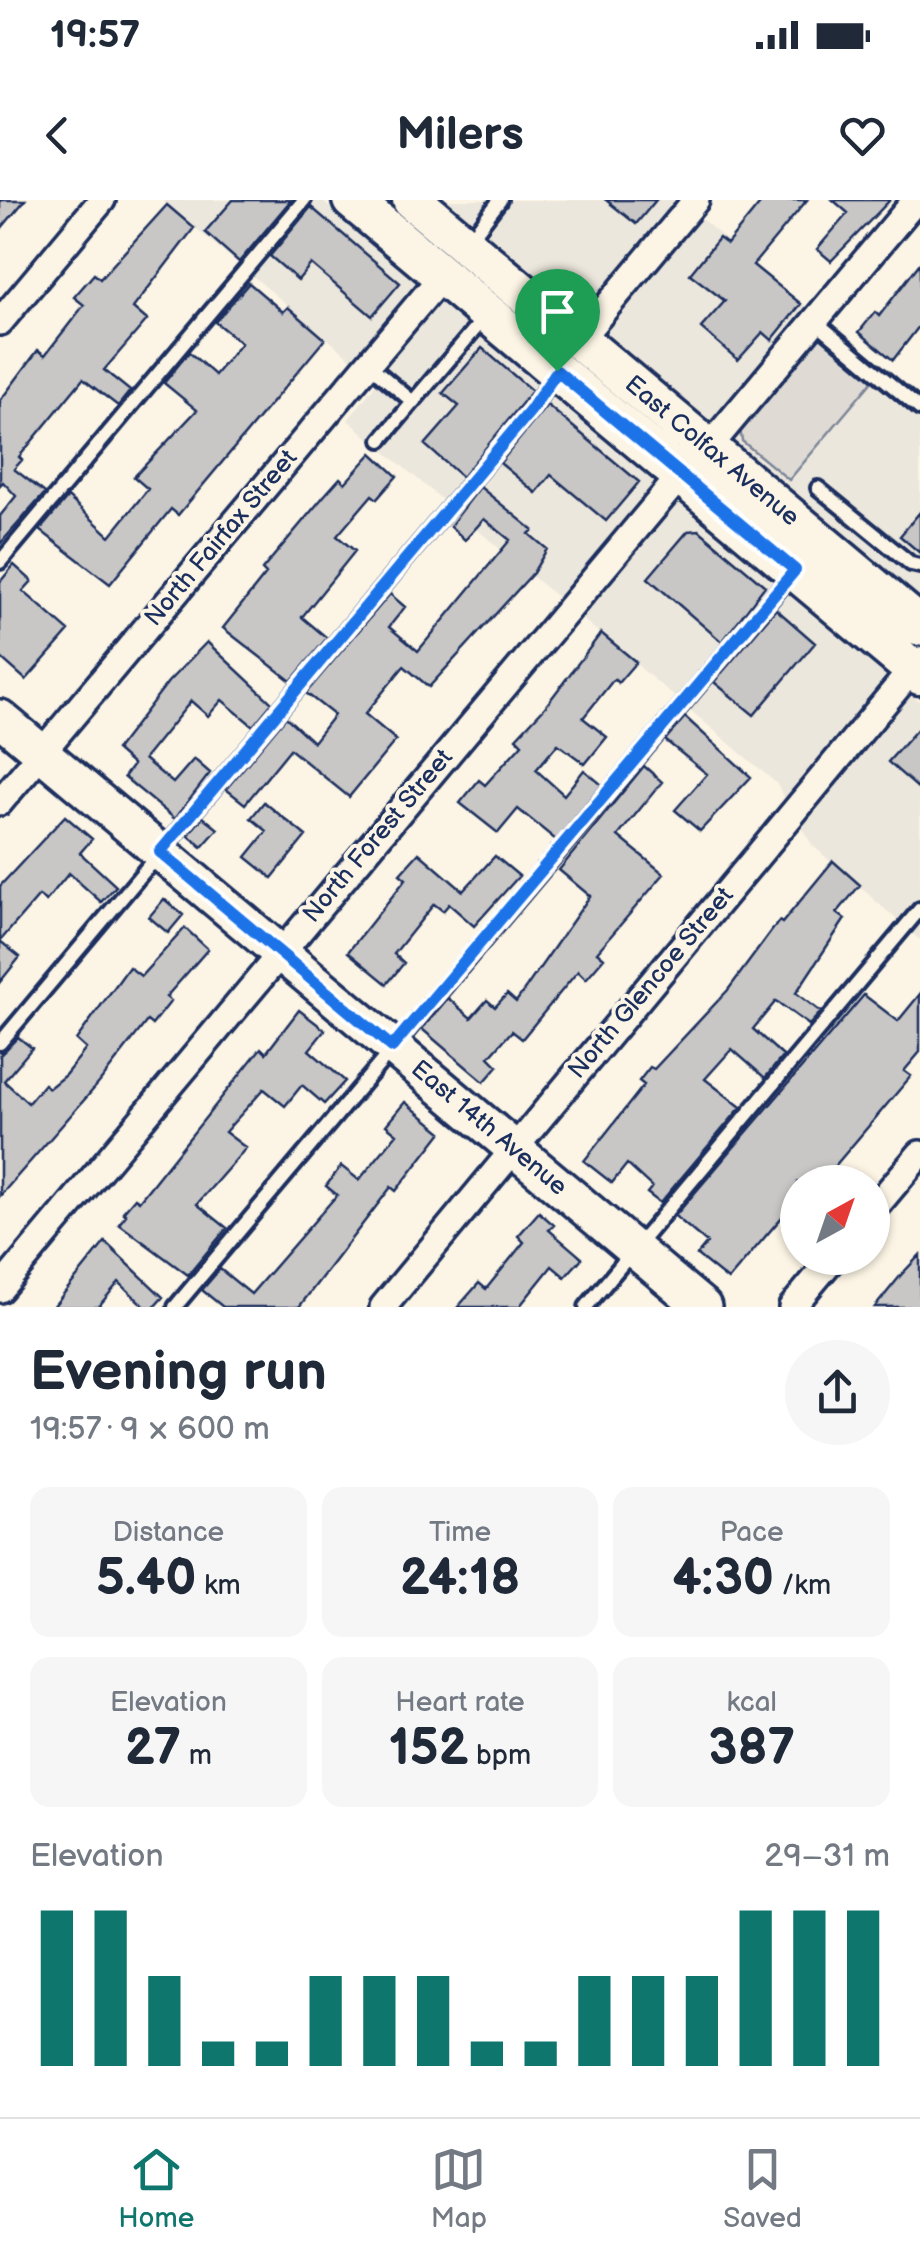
<!DOCTYPE html>
<html lang="en">
<head>
<meta charset="utf-8">
<style>
	body { margin:0; font-family:"Balsamiq Sans",sans-serif; background:#f6f6f7; color:#1f2937; height:100vh; display:flex; flex-direction:column; font-size:38px; white-space:nowrap }
	* { box-sizing:border-box; margin:0 }
	p { font-size:32px; color:#747a83 }
	.icon { flex:none; width:55px; height:55px; fill:none; stroke:currentColor; stroke-width:2; stroke-linecap:round; stroke-linejoin:round }
	.map { position:relative; height:1107px; overflow:hidden }
	.panel { display:flex; flex-direction:column; background:#fff; flex:1 }
	.panel>* { flex:none }
	.needle { width:65px; rotate:40deg }
	.controls { position:absolute; left:780px; top:965px; display:grid; gap:20px }
	.controls a { display:grid; place-items:center; width:110px; height:110px; border-radius:50%; background:#fff; box-shadow:0 2px 8px #0004; font-size:50px }
	.pin { position:absolute; display:grid; place-items:center; width:85px; height:85px; color:#fff; margin:-102px -42px; border-radius:50% 50% 50% 0; rotate:-45deg; box-shadow:0 0 10px #0007 }
	.pin .icon { rotate:45deg }
	.round { display:grid; place-items:center; flex:none; width:105px; height:105px; border-radius:52px; background:#f6f6f7 }
	.headline { display:flex; align-items:center; justify-content:space-between; height:170px; padding:0 30px }
	h1 { font-size:55px; font-weight:800; line-height:75px }
	.figures { display:grid; grid-template-columns:repeat(3,1fr); gap:15px; height:170px; padding:10px 30px }
	.figures div { display:grid; align-content:center; border-radius:20px; background:#f6f6f7; text-align:center }
	.figures b { font-size:50px; font-weight:800 }
	.figures small { font-size:28px; font-weight:400 }
	.figures p { font-size:28px }
	.chart { height:280px; padding:20px 30px }
	.chart p { display:flex; justify-content:space-between }
	.chart svg { width:100%; height:180px; margin-top:10px; stroke:#0f766e; stroke-width:6 }
	.status { display:flex; justify-content:space-between; align-items:center; height:70px; padding:0 50px; background:#fff; direction:ltr }
	.status svg { height:28px; fill:currentColor }
	header { display:flex; justify-content:space-between; align-items:center; height:130px; padding:0 30px; background:#fff; font-size:45px; font-weight:800 }
	.dock { display:flex; justify-content:space-around; align-items:center; height:140px; border-top:2px solid #e0e1e3; background:#fff; font-size:28px; color:#747a83 }
	.dock a { display:grid; justify-items:center; gap:5px }
	.dock .current { color:#0f766e }
	.map>svg:first-child { display:block }
	.built { fill:#ece7dc }
	.green { fill:#dfdbd4; stroke:#7d8599; stroke-width:2.5 }
	.building { fill:#c8c7c6; stroke:#1b2f5e; stroke-width:2.5 }
	.lines { fill:none; stroke-linecap:round; stroke-linejoin:round }
	.lane-casing { stroke:#1b2f5e; stroke-width:20 }
	.street-casing { stroke:#1b2f5e; stroke-width:32 }
	.secondary-casing { stroke:#1b2f5e; stroke-width:42 }
	.primary-casing { stroke:#1b2f5e; stroke-width:45 }
	.lane { stroke:#fcf5e5; stroke-width:12 }
	.street { stroke:#fcf5e5; stroke-width:25 }
	.secondary { stroke:#fcf5e5; stroke-width:35 }
	.primary { stroke:#fcf5e5; stroke-width:38 }
	.route-casing { stroke:#fff; stroke-width:20 }
	.route { stroke:#1a73e8; stroke-width:12 }
	.labels { text-anchor:middle; dominant-baseline:central; stroke-width:8; stroke-linejoin:round; paint-order:stroke }
	.street-label { font-size:25px; fill:#1b2f5e; stroke:#fcf5e5 }
</style>
</head>
<body>
<div class="status"><b>19:57</b><svg viewBox="0 0 49 12"><path d="M0 12V9h3v3zM5 12V6h3v6zM10 12V3h3v9zM15 12V0h3v12zM26 1h20v11H26zM47 4h2v5h-2z"/></svg></div>
<header><svg class="icon" aria-label="back" viewBox="0 0 24 24"><path d="M15 5l-7 7 7 7"/></svg>Milers<svg class="icon" aria-label="heart" viewBox="0 0 24 24"><path d="M12 20l-8-8c-3-5 5-10 8-4 3-6 11-1 8 4z"/></svg></header>
<div class="map">
<svg width="920" height="1107" viewBox="0 0 920 1107">
	<rect width="100%" height="100%" fill="#fcf5e5"/>
	<filter id="ink" filterUnits="userSpaceOnUse"><feTurbulence type="fractalNoise" baseFrequency=".01" numOctaves="2"/><feDisplacementMap in="SourceGraphic" scale="20" xChannelSelector="R" yChannelSelector="G"/><feConvolveMatrix kernelMatrix="1 2 1 2 8 2 1 2 1" color-interpolation-filters="sRGB"/></filter>
	<g filter="url(#ink)">
		<!-- built -->
		<path class="built" d="M162 0H321L920 502V740L812 645 776 583 348 220 378 181Z
			M437 0H679L825 123 818 132 920 217V407Z"/>
		<!-- green -->
		<path class="green" d="M817 131 874 179 789 280 742 241 740 229Z"/>
		<!-- building -->
		<path class="building" d="M0 0H25L0 30Z
			M233 0H291L239 62 205 32Z
			M606 0H656L636 24Z
			M763 0H807L753 65 801 104 772 140 763 132 738 160 701 128 725 101 690 74 719 38 727 44Z
			M833 0H890L831 61 817 49 848 13Z
			M167 5 194 28 133 108 147 120 104 170 130 191 118 206 83 179 19 257 22 260 14 269 45 293 0 344V316L16 296 3 282 0 285V201L38 150 45 155 84 105 74 97 94 74 100 79Z
			M311 7 400 83 372 116 311 64 298 80 270 56Z
			M920 63V125L893 160 859 132 875 112 879 116Z
			M249 83 283 112 288 107 325 139 178 315 171 309 110 384 40 330 68 297 110 336 148 289 134 277 197 210 164 183 189 152 215 175 241 143 215 122Z
			M482 148 532 191 462 277 425 245 459 206 443 193Z
			M547 205 639 282 606 321 551 275 536 293 500 263Z
			M372 253 397 276 377 299 372 295 337 336 355 351 302 417 327 438 291 481 223 428 266 374 262 370 324 296 340 278 345 283Z
			M480 287 533 330 529 334 547 349 533 373 429 487 404 466 365 514 396 540 349 597 290 549 245 604 226 589 286 517 313 542 334 515 306 493 390 394 405 407 389 427 418 451 510 340 484 319 465 340 450 326Z
			M920 312V353L900 336Z
			M699 330 765 386 722 442 648 378 688 331Z
			M14 365 32 381 23 391 69 431 26 480 0 457V382Z
			M776 409 815 443 754 515 714 482Z
			M601 433 636 462 618 483 614 479 583 518 607 537 585 564 558 544 536 570 564 595 584 570 602 585 556 640 518 609 498 633 460 603 479 580 485 585 522 544 516 538 545 507Z
			M207 442 272 503 253 526 222 500 208 516 191 501 144 559 173 583 194 559 210 573 175 619 124 577 133 565 116 550 168 482Z
			M685 517 751 577 700 631 675 610 707 574 665 540Z
			M920 526V590L888 562Z
			M644 566 662 582 618 636 664 674 597 752 604 758 586 779 578 771 522 839 512 831 489 857 498 866 484 882 422 829 448 798 471 818 487 800 495 807 507 794 516 802 590 696 559 670Z
			M264 602 306 636 272 678 246 657 267 631 251 618Z
			M65 616 92 639 80 653 116 686 101 702 69 673 46 701 39 696 0 741 20 757 0 782V686Z
			M203 617 218 629 202 647 188 635Z
			M419 653 463 691 495 656 519 676 474 726 449 704 443 711 434 704 394 754 404 763 387 784 348 752 406 679 400 674Z
			M833 661 860 685 837 713 845 719 796 793 821 812 809 825 776 801 753 829 783 856 765 878 732 849 705 879 741 907 660 1003 647 993 652 987 627 964 612 983 584 961 644 885 639 881 650 867 654 869 728 790 779 721 782 723Z
			M164 699 183 715 168 733 149 717Z
			M185 728 208 749 166 797 171 801 152 825 147 821 99 883 0 996V855L18 837 32 848 4 881 28 903 44 884 49 888 65 875 86 849 76 840 129 767 141 776Z
			M920 794V852L904 871 911 876 823 980 813 972 805 982H798V1015L789 1009 728 1080 697 1055 707 1043 675 1016 864 795 898 821Z
			M299 810 325 830 309 850 345 881 324 904 302 885 285 906 264 889 225 932 246 948 197 1004 227 1028 188 1075 119 1024 126 1015 123 1012 135 998 139 1001 261 848 266 853Z
			M405 902 442 932 396 991 391 987 299 1107H223L202 1090 220 1069 251 1094 337 995 326 986 341 966 359 980 397 934 386 925Z
			M539 1012 554 1025 549 1030 582 1058 565 1077 552 1066 519 1107H458L479 1083 486 1089 524 1042 518 1036Z
			M105 1042 163 1097 154 1107H145L119 1082 98 1107H53Z
			M920 1055V1107H875L901 1075Z"/>
		<g class="lines">
			<defs>
				<path id="lane" d="M468 42 500 0
					M815 121 920 209
					M368 164 413 202 486 116
					M381 240 413 202
					M818 288 911 364 920 366
					M0 362 304 0
					M0 843 531 210 556 173
					M175 1107 794 372
					M586 1107 920 709"/>
				<path id="street" d="M0 122 102 0
					M579 140 696 0
					M708 248 916 0
					M0 602 443 75
					M872 1011 920 954
					M0 1089 681 275
					M383 1107 920 460
					M792 1107 833 1058"/>
				<path id="secondary" d="M0 518 703 1107"/>
				<path id="primary" d="M352 0 920 475
					M412 0 920 426"/>
			</defs>
			<!-- lane casing -->
			<use href="#lane" class="lane-casing"/>
			<!-- street casing -->
			<use href="#street" class="street-casing"/>
			<!-- secondary casing -->
			<use href="#secondary" class="secondary-casing"/>
			<!-- primary casing -->
			<use href="#primary" class="primary-casing"/>
			<!-- lane -->
			<use href="#lane" class="lane"/>
			<!-- street -->
			<use href="#street" class="street"/>
			<!-- secondary -->
			<use href="#secondary" class="secondary"/>
			<!-- primary -->
			<use href="#primary" class="primary"/>
		</g>
	</g>
	<g class="lines" filter="url(#ink)">
		<defs>
			<path id="route" d="M557 171 795 370 392 847 160 652 531 210Z"/>
		</defs>
		<!-- route casing -->
		<use href="#route" class="route-casing"/>
		<!-- route -->
		<use href="#route" class="route"/>
	</g>
	<g class="labels">
		<!-- street labels -->
		<g class="street-label">
			<text transform="translate(712 251) rotate(40)">East Colfax Avenue</text>
			<text transform="translate(221 338) rotate(-50)">North Fairfax Street</text>
			<text transform="translate(378 636) rotate(-50)">North Forest Street</text>
			<text transform="translate(651 783) rotate(-50)">North Glencoe Street</text>
			<text transform="translate(489 928) rotate(40)">East 14th Avenue</text>
		</g>
	</g>
</svg>
<div class="controls">
<a><svg class="needle" viewBox="-14 -14 28 28"><path d="M0-13l5 13h-10z" fill="#e53935"/><path d="M0 13l5-13h-10z" fill="#747a83"/></svg></a>
</div>
<div class="pin" style="left:557px;top:171px;background:#1e9e55"><svg class="icon" aria-label="arrive" viewBox="0 0 24 24"><path d="M6 21V4h12l-3 4 3 4H6"/></svg></div>
</div>
<section class="panel">
<div class="headline"><div><h1>Evening run</h1><p>19:57 · 9 × 600 m</p></div><a class="round"><svg class="icon" aria-label="share" viewBox="0 0 24 24"><path d="M12 15V3M7 8l5-5 5 5M5 13v7h14v-7"/></svg></a></div>
<div class="figures">
<div><p>Distance</p><b>5.40<small> km</small></b></div>
<div><p>Time</p><b>24:18</b></div>
<div><p>Pace</p><b>4:30<small> /km</small></b></div>
</div>
<div class="figures">
<div><p>Elevation</p><b>27<small> m</small></b></div>
<div><p>Heart rate</p><b>152<small> bpm</small></b></div>
<div><p>kcal</p><b>387</b></div>
</div>
<div class="chart"><p><span>Elevation</span>29–31 m</p>
<svg viewBox="0 0 160 44" preserveAspectRatio="none"><path d="M5 44V6M15 44V6M25 44V22M35 44V38M45 44V38M55 44V22M65 44V22M75 44V22M85 44V38M95 44V38M105 44V22M115 44V22M125 44V22M135 44V6M145 44V6M155 44V6"/></svg>
</div>
</section>
<nav class="dock">
<a class="current"><svg class="icon" aria-label="home" viewBox="0 0 24 24"><path d="M3 11l9-7 9 7M6 9v11h12V9"/></svg>Home</a>
<a><svg class="icon" aria-label="map" viewBox="0 0 24 24"><path d="M3 6l6-2 6 2 6-2v14l-6 2-6-2-6 2zM9 4v14M15 6v14"/></svg>Map</a>
<a><svg class="icon" aria-label="saved" viewBox="0 0 24 24"><path d="M7 4h10v16l-5-4-5 4z"/></svg>Saved</a>
</nav>
</body>
</html>
